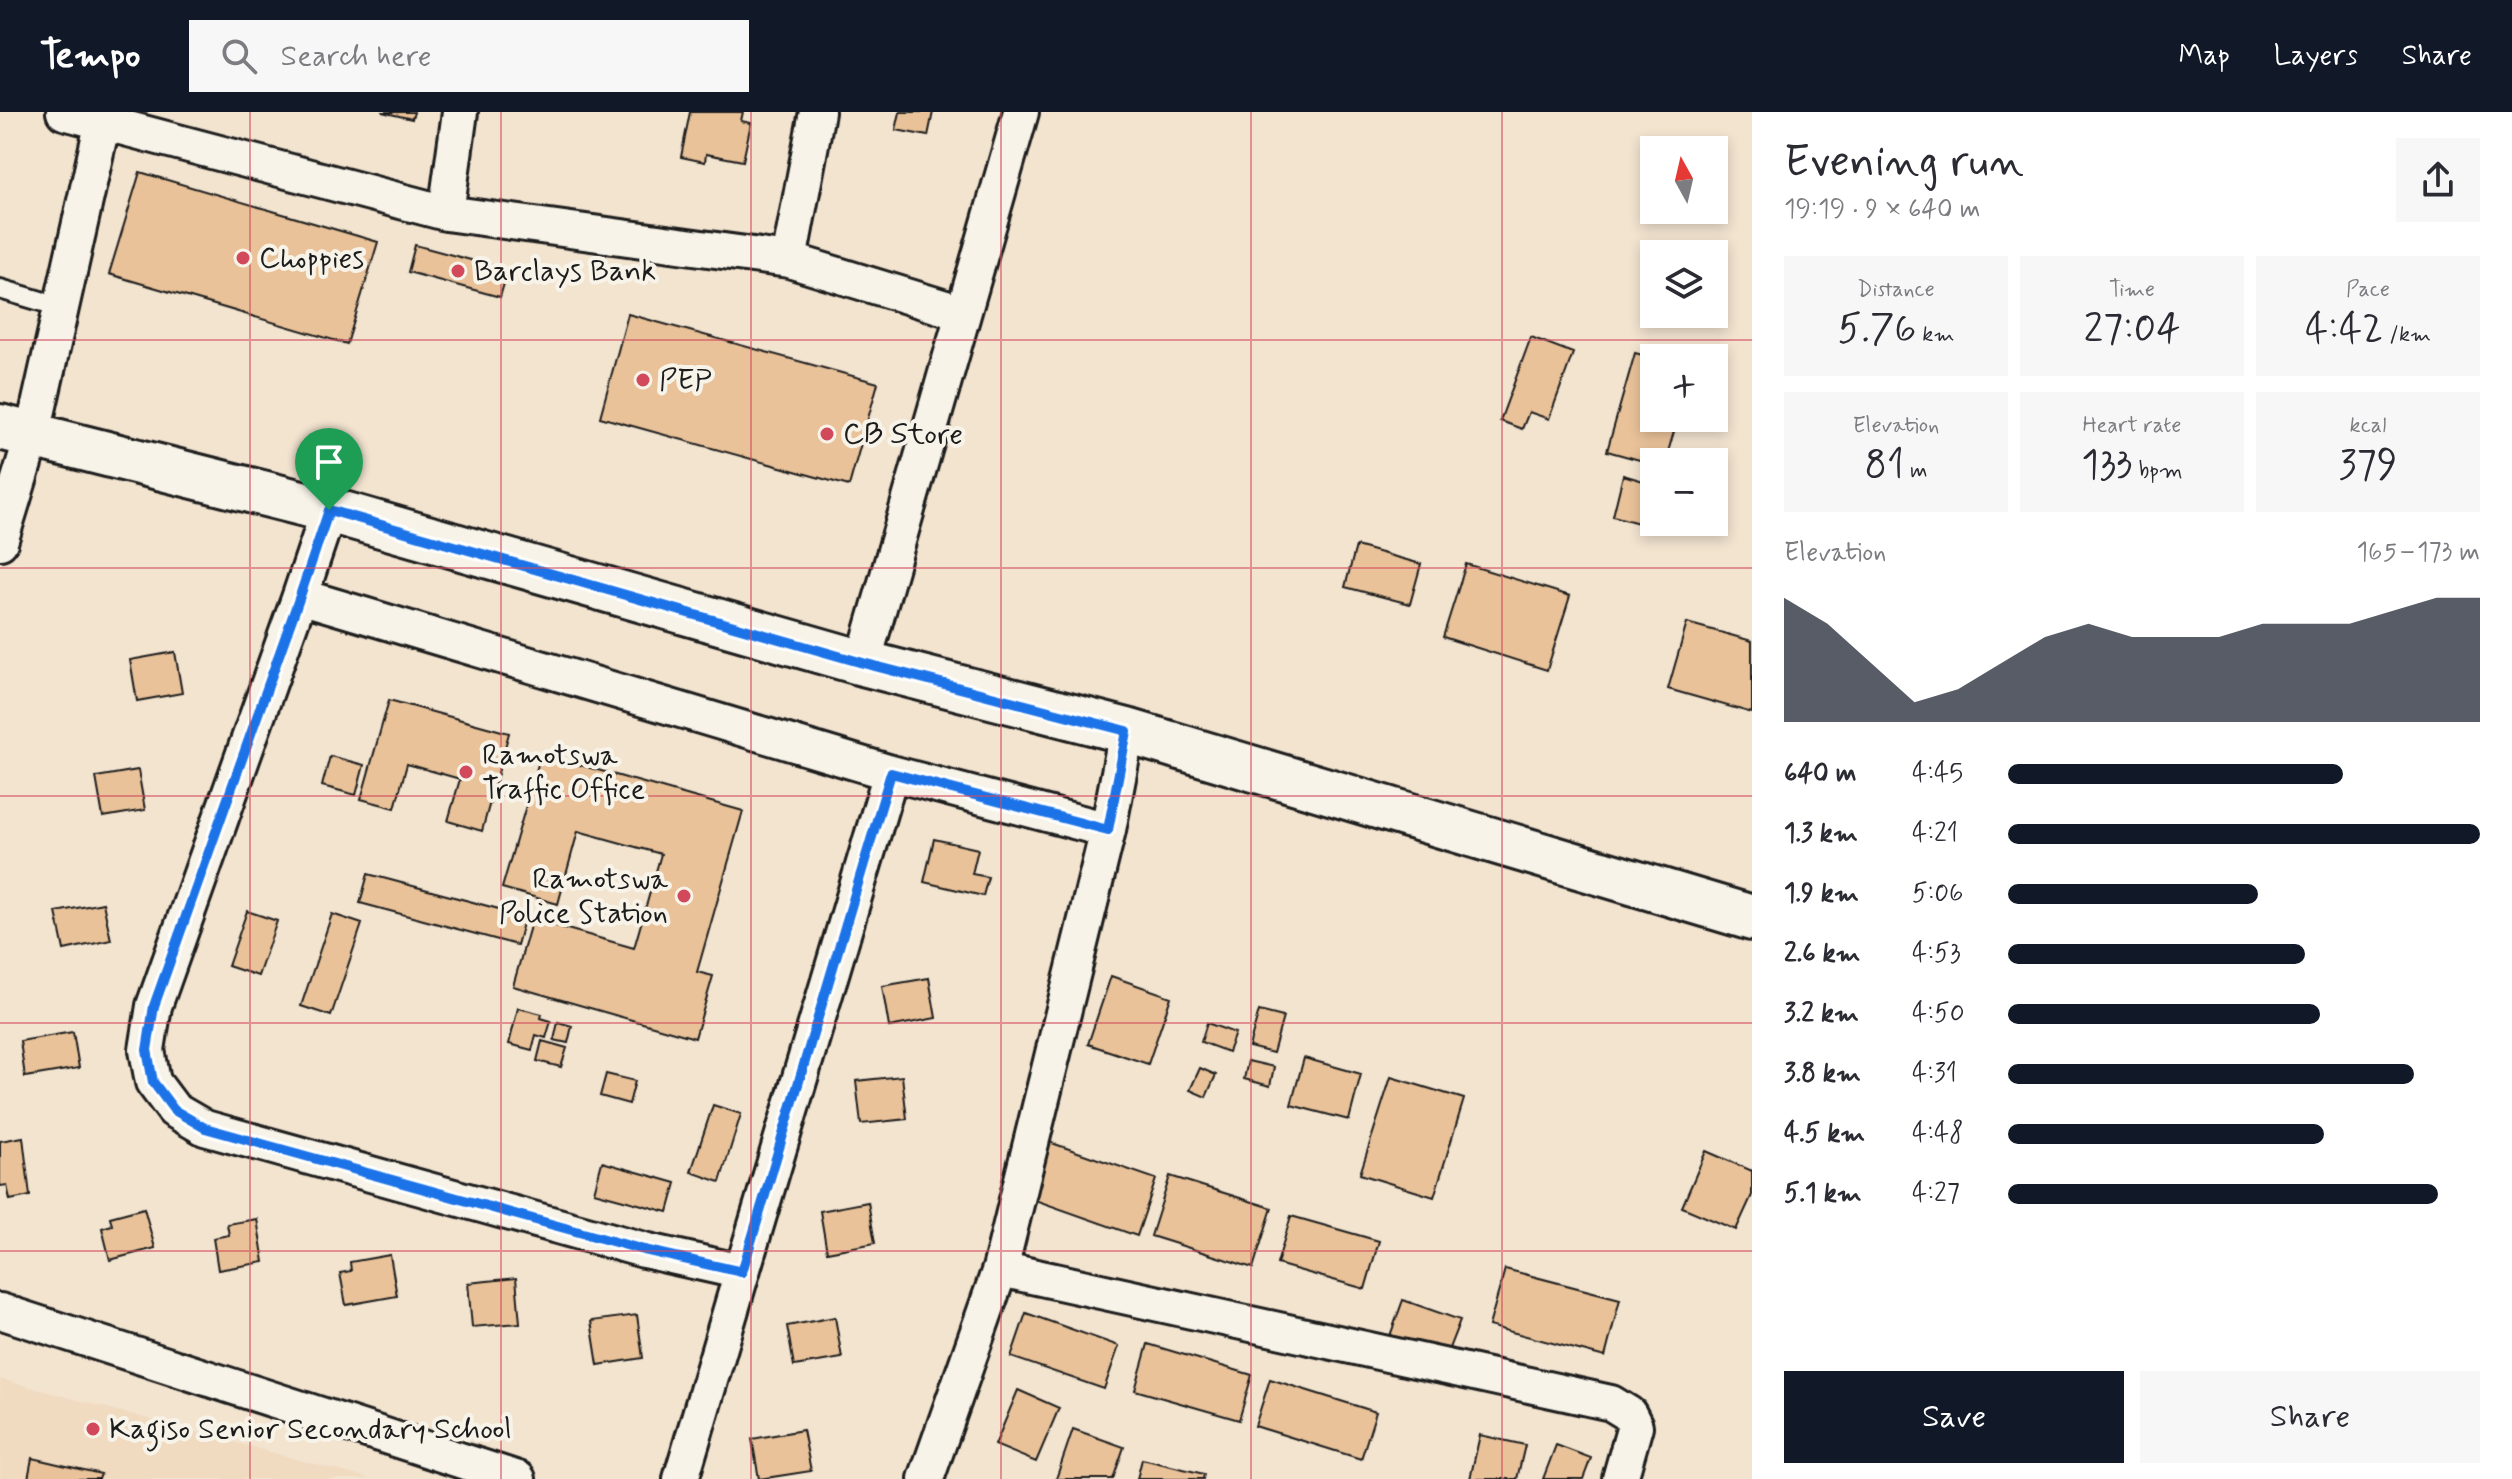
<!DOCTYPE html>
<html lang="en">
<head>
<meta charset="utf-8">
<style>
	body { margin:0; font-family:Mynerve,sans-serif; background:#f7f7f7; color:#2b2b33; height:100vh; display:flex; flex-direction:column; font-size:30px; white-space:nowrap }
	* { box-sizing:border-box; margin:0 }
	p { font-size:26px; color:#7c7c81 }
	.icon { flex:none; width:44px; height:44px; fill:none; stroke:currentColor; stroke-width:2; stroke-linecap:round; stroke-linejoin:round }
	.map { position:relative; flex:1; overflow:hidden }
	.panel { display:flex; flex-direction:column; background:#fff; width:760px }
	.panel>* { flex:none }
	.needle { width:52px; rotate:352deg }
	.fabs { position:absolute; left:1640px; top:24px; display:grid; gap:16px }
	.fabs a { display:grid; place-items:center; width:88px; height:88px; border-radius:0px; background:#fff; box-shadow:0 4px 12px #0003; font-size:40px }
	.pin { position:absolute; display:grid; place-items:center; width:68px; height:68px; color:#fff; margin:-82px -34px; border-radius:50% 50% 50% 0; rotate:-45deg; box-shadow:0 0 8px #0007 }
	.pin .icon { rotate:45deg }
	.round { display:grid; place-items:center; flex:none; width:84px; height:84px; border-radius:0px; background:#f7f7f7 }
	.overview { display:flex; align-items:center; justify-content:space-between; height:136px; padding:0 32px }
	h1 { font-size:44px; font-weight:600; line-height:60px }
	.stats { display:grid; grid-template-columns:repeat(3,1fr); gap:12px; height:136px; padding:8px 32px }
	.stats div { display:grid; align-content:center; border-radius:0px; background:#f7f7f7; text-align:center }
	.stats b { font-size:40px; font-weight:600 }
	.stats small { font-size:22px; font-weight:400 }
	.stats p { font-size:22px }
	.chart { height:224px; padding:16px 32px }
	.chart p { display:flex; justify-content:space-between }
	.chart svg { width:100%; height:144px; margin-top:8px; fill:#111827; opacity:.7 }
	.action { display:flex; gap:16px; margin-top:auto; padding:16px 32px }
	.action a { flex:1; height:92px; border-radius:0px; background:#111827; color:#fff; font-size:32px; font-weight:600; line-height:92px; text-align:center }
	.action a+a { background:#f7f7f7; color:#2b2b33 }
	ul { padding:0 32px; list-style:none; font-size:26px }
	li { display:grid; grid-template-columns:128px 96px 1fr; align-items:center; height:60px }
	li i { height:20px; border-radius:10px; background:#111827 }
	header { display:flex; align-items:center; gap:48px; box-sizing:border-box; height:112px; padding:0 40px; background:#111827; color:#fff }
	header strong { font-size:38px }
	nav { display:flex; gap:44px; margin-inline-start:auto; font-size:28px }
	.search { width:560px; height:72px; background:#f7f7f7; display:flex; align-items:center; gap:20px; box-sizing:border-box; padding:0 28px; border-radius:0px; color:#7c7c81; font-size:30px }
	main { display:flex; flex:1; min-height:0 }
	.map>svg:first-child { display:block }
	.built { fill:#f0dac0 }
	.building { fill:#e9c299; stroke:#1c1c1c; stroke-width:2 }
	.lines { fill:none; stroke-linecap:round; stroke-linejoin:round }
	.lane-casing { stroke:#1c1c1c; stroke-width:24 }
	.street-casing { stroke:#1c1c1c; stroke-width:40 }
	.secondary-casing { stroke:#1c1c1c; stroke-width:50 }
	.lane { stroke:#f7f3e8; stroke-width:18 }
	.street { stroke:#f7f3e8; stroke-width:34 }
	.secondary { stroke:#f7f3e8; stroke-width:44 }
	.route-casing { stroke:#fff; stroke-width:16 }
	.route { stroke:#1a73e8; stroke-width:10 }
	.grid { fill:none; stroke:#d1495b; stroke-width:2; stroke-opacity:0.55 }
	.poi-dot { fill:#d1495b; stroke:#f7f3e8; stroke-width:3 }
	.labels { text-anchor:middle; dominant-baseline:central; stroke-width:8; stroke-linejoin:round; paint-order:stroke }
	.poi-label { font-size:30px; fill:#1c1c1c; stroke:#f7f3e8; text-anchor:start }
</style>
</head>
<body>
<header>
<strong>Tempo</strong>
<div class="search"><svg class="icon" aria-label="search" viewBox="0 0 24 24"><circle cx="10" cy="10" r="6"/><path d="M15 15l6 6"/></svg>Search here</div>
<nav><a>Map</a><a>Layers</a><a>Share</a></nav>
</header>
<main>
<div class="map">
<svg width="1752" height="1367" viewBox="0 0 1752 1367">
	<rect width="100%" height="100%" fill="#f3e4d0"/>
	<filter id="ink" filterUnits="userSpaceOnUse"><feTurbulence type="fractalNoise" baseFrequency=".0125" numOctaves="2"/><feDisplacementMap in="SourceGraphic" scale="16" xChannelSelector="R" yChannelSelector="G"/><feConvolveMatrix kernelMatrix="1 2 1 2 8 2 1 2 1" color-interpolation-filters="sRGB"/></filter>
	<g filter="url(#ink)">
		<!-- built -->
		<path class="built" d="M0 1267 370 1367H0Z"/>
		<!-- building -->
		<path class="building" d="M382 0H414L412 7Z
			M690 0H743L741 9 751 11 743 49 706 42 705 50 681 45Z
			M900 0H933L928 24 896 18Z
			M140 60 378 130 347 232 109 162Z
			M415 133 508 158 500 185 408 160Z
			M628 202 878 271 849 374 600 305Z
			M1531 225 1573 241 1549 307 1529 300 1522 317 1500 309Z
			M1635 241 1654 246V306H1678L1665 350H1654V352L1607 339Z
			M1623 363 1654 372V384L1646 413 1613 404Z
			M1356 434 1421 452 1410 492 1345 475Z
			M1466 452 1570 484 1547 558 1443 525Z
			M1687 511 1752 529V601L1668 577Z
			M175 540 182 581 137 589 130 548Z
			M389 588 509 621 482 719 448 709 460 667 407 652 395 696 361 687Z
			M541 642 743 699 697 860 713 864 695 926 513 874 532 807 634 836 661 742 578 719 558 792 502 776Z
			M330 644 364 653 356 683 322 674Z
			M138 658 145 698 103 705 96 665Z
			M934 727 978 737 972 762 988 765 983 784 924 770Z
			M368 762 525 804 517 833 360 791Z
			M103 791 111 828 64 838 56 800Z
			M247 799 277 809 258 864 228 854Z
			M332 802 362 812 331 904 301 894Z
			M1111 864 1171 885 1148 952 1088 932Z
			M929 866 936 906 889 915 882 874Z
			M518 896 542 902 541 906 551 909 546 926 536 923 532 938 509 932Z
			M1259 899 1283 905 1273 941 1249 935Z
			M558 910 572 914 568 931 554 928Z
			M1207 911 1235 921 1228 940 1201 930Z
			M73 920 79 956 25 965 20 929Z
			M542 929 567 936 561 955 537 949Z
			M1304 946 1361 962 1349 1008 1291 993Z
			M1248 949 1274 955 1270 974 1244 967Z
			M1200 956 1216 963 1206 985 1190 978Z
			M606 962 635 969 629 992 600 984Z
			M902 964 907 1007 861 1012 856 969Z
			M1391 965 1464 987 1434 1085 1360 1062Z
			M713 993 741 1002 720 1070 691 1060Z
			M23 1025 30 1084 10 1088 7 1073 0 1074V1029Z
			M1049 1030 1156 1067 1137 1124 1029 1086Z
			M1706 1039 1752 1059V1083L1736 1118 1682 1095Z
			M602 1050 676 1071 668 1100 594 1080Z
			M1170 1064 1272 1096 1253 1156 1151 1124Z
			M868 1090 875 1131 827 1140 820 1099Z
			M144 1096 155 1136 110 1148 102 1116 112 1113 110 1105Z
			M1291 1104 1379 1129 1365 1177 1277 1152Z
			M257 1107 264 1150 218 1158 213 1126 229 1123 227 1112Z
			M390 1143 397 1184 346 1193 340 1161 351 1159 350 1150Z
			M1505 1157 1620 1187 1605 1245 1489 1214Z
			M516 1166 520 1211 472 1215 468 1171Z
			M1403 1188 1460 1208 1446 1244 1390 1224Z
			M1026 1201 1119 1234 1104 1277 1011 1245Z
			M637 1203 643 1246 598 1253 591 1209Z
			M835 1205 842 1246 794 1254 787 1214Z
			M1148 1232 1252 1263 1239 1308 1135 1278Z
			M1270 1267 1376 1300 1361 1347 1255 1314Z
			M1018 1278 1059 1296 1036 1350 995 1333Z
			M1073 1317 1124 1335 1113 1367H1056Z
			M803 1318 811 1359 759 1367 752 1327Z
			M1480 1323 1525 1333 1517 1367H1470Z
			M1556 1333 1591 1346 1583 1367H1543Z
			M32 1346 101 1362 99 1367H28Z
			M1142 1347 1204 1362 1203 1367H1137Z"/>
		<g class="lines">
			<defs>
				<path id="lane" d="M0 177 61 195"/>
				<path id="street" d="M64 0 446 101 789 148 962 201
					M446 101 460 0
					M789 148 817 0
					M329 398 300 484 154 894 147 938 153 970 174 998 205 1016 644 1138 742 1160 891 661
					M0 430 32 325 105 0
					M300 484 891 661 1108 718
					M863 551 1021 0
					M1000 1157 1611 1291 1629 1302 1635 1314 1620 1367
					M0 1199 518 1367
					M681 1367 742 1160
					M926 1367 1000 1157 1108 718 1127 619"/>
				<path id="secondary" d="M0 315 329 398 863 551 1127 619 1752 806"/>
			</defs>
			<!-- lane casing -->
			<use href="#lane" class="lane-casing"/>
			<!-- street casing -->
			<use href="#street" class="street-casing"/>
			<!-- secondary casing -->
			<use href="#secondary" class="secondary-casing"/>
			<!-- lane -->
			<use href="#lane" class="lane"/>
			<!-- street -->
			<use href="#street" class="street"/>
			<!-- secondary -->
			<use href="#secondary" class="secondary"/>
		</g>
	</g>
	<g class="lines" filter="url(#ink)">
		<defs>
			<path id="route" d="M329 398 863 551 1127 619 1108 718 891 661 742 1160 644 1138 205 1016 174 998 153 970 147 938 154 894 300 484Z"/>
		</defs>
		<!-- route casing -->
		<use href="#route" class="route-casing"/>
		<!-- route -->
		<use href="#route" class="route"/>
	</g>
	<!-- grid -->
	<path class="grid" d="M250 0V1367M501 0V1367M751 0V1367M1001 0V1367M1251 0V1367M1502 0V1367M0 228H1752M0 456H1752M0 684H1752M0 911H1752M0 1139H1752"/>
	<!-- markers -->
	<g class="poi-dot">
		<circle cx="243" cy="146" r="8"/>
		<circle cx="458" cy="159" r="8"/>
		<circle cx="643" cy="268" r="8"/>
		<circle cx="827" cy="322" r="8"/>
		<circle cx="466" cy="660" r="8"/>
		<circle cx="684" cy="784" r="8"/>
		<circle cx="93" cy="1317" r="8"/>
	</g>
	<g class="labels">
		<!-- poi labels -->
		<g class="poi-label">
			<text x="259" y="146">Choppies</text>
			<text x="474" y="159">Barclays Bank</text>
			<text x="659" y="268">PEP</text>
			<text x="843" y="322">CB Store</text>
			<text x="482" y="643">Ramotswa<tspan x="482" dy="34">Traffic Office</tspan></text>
			<text x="668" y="767" text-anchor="end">Ramotswa<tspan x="668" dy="34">Police Station</tspan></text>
			<text x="109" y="1317">Kagiso Senior Secondary School</text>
		</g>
	</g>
</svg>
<div class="fabs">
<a><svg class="needle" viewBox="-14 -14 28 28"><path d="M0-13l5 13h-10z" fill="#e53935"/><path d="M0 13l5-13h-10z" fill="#7c7c81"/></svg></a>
<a><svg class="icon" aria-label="layers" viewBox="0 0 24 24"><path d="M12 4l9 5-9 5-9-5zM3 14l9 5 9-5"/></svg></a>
<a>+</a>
<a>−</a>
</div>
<div class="pin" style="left:329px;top:398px;background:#1e9e55"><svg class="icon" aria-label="arrive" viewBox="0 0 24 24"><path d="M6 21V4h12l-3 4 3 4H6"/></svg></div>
</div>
<section class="panel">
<div class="overview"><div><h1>Evening run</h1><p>19:19 · 9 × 640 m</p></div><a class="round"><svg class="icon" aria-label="share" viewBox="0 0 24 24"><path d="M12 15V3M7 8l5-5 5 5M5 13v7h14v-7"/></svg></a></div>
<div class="stats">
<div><p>Distance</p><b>5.76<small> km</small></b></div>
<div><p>Time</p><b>27:04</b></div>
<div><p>Pace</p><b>4:42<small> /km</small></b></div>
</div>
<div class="stats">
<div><p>Elevation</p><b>81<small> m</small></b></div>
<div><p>Heart rate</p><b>133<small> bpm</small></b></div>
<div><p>kcal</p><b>379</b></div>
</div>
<div class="chart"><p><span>Elevation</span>165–173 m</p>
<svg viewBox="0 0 160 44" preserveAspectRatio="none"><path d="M0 44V6L10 14L20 26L30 38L40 34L50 26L60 18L70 14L80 18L90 18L100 18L110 14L120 14L130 14L140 10L150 6L160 6V44z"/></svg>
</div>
<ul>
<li><b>640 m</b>4:45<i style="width:71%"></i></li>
<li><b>1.3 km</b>4:21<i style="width:100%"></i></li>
<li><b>1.9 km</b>5:06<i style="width:53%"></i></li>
<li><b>2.6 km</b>4:53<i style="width:63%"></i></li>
<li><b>3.2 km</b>4:50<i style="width:66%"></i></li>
<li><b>3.8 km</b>4:31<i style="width:86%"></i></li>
<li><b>4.5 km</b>4:48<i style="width:67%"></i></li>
<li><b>5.1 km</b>4:27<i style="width:91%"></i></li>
</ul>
<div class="action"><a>Save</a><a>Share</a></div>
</section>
</main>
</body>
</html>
